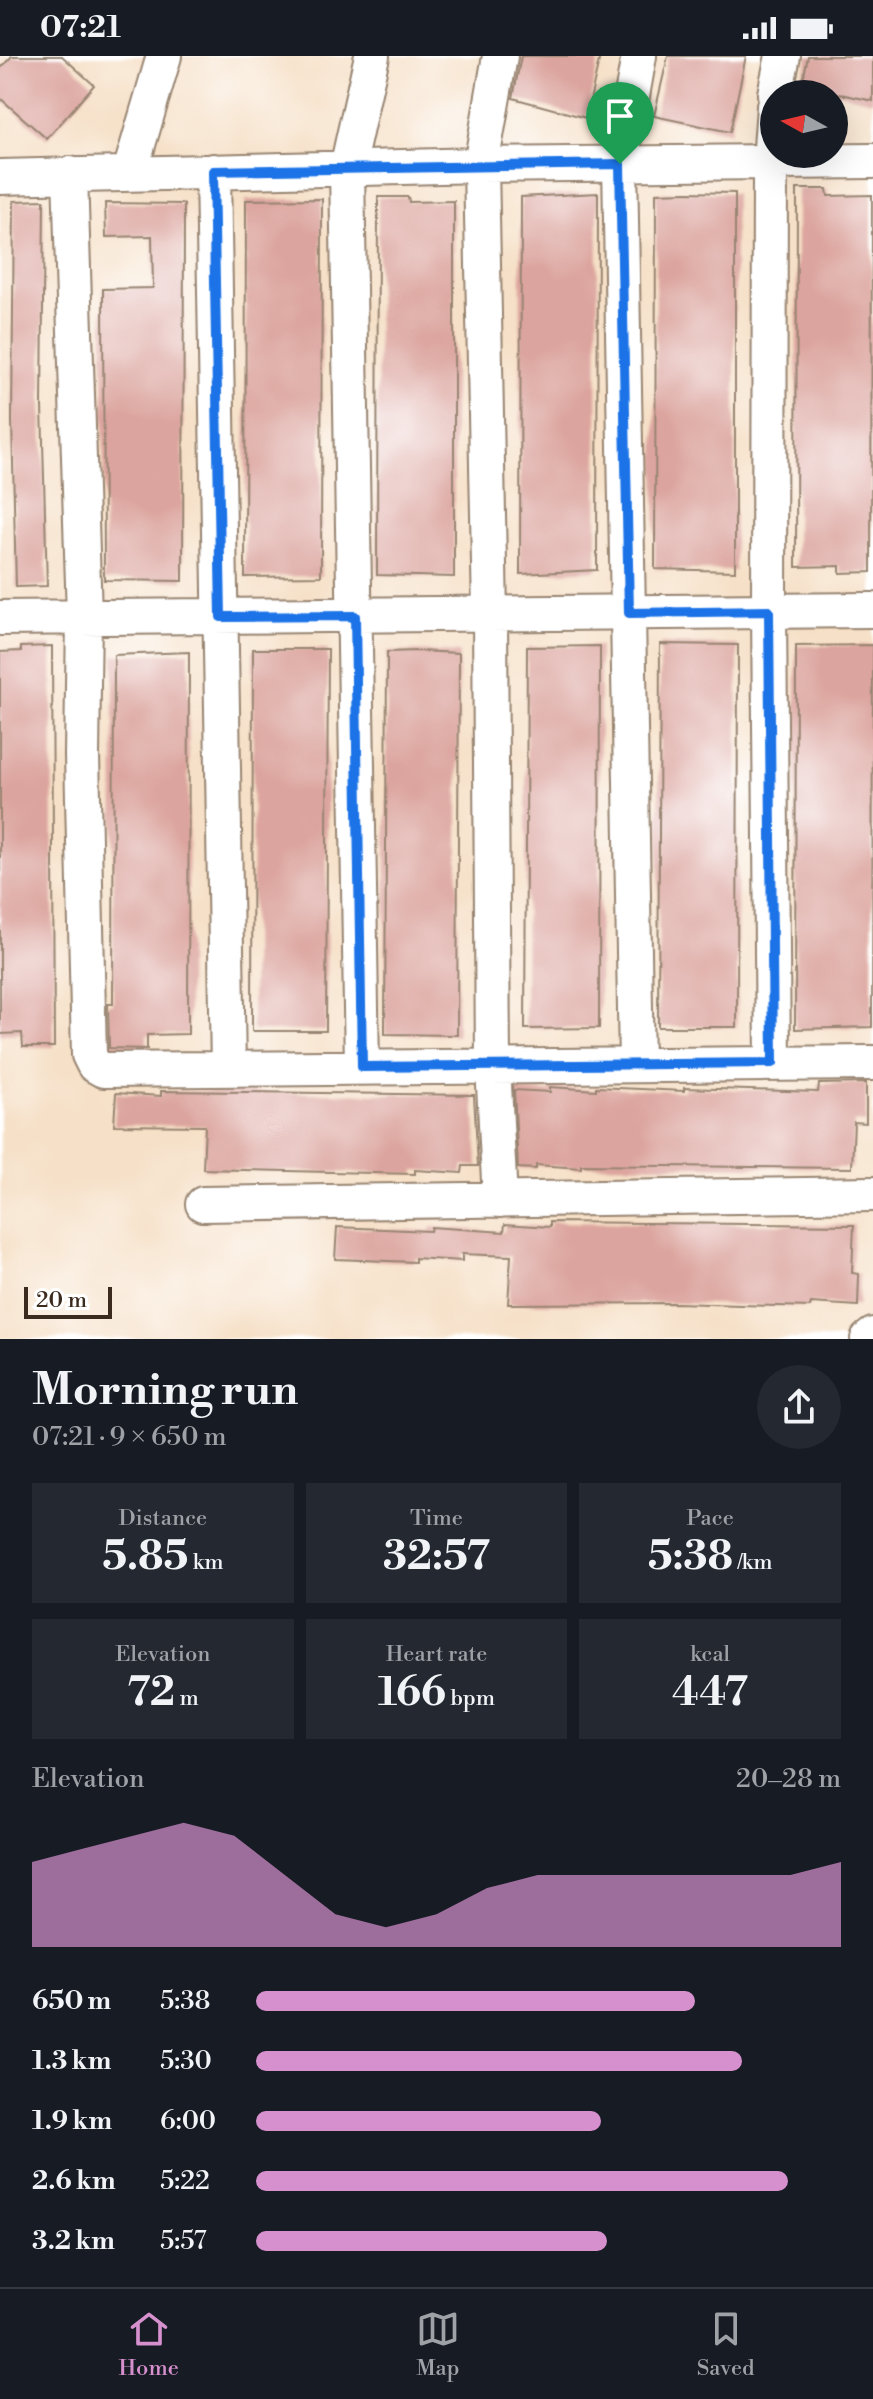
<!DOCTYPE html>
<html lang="en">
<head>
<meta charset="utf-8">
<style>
	body { margin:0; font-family:"Libre Bodoni",serif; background:#242831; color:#f1f3f6; height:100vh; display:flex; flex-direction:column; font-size:30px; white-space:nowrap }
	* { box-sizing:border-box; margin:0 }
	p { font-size:26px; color:#9ea1a6 }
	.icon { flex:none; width:44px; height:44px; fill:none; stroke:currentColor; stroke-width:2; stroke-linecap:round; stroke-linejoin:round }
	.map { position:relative; height:1283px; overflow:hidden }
	.side { display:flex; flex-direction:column; background:#171b24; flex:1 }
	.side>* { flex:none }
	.needle { width:52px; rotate:278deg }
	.fabs { position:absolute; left:760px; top:24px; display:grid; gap:16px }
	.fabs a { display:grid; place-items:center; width:88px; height:88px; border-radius:50%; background:#171b24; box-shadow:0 8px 32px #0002; font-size:40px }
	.scale { position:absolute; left:24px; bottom:20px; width:88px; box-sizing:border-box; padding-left:8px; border:4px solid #3b2a1e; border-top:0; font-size:22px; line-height:28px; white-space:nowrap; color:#3b2a1e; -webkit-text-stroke:6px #fff; paint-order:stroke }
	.pin { position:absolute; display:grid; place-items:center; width:68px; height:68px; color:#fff; margin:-82px -34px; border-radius:50% 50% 50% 0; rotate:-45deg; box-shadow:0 0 8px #0007 }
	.pin .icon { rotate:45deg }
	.round { display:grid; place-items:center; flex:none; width:84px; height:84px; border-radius:42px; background:#242831 }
	.summary { display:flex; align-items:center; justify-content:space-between; height:136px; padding:0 32px }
	h1 { font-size:44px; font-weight:700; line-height:60px }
	.metrics { display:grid; grid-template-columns:repeat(3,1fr); gap:12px; height:136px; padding:8px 32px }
	.metrics div { display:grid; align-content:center; border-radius:0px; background:#242831; text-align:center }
	.metrics b { font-size:40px; font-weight:700 }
	.metrics small { font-size:22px; font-weight:400 }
	.metrics p { font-size:22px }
	.chart { height:224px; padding:16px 32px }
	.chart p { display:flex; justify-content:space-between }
	.chart svg { width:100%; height:144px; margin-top:8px; fill:#d690ce; opacity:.7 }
	ul { padding:0 32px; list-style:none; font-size:26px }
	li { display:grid; grid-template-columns:128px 96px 1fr; align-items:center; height:60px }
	li i { height:20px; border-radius:10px; background:#d690ce }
	.status { display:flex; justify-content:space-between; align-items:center; height:56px; padding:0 40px; background:#171b24; direction:ltr }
	.status svg { height:22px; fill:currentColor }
	.tabs { display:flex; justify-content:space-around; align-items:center; height:112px; border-top:2px solid #363941; background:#171b24; font-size:22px; color:#9ea1a6 }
	.tabs a { display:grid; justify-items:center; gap:4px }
	.tabs .current { color:#d690ce }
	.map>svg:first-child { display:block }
	.building { fill:#dca49e }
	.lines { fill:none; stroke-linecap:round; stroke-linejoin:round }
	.street-casing { stroke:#988572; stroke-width:38 }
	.street { stroke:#fff; stroke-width:34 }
	.route-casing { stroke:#fff; stroke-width:16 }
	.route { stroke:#1a73e8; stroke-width:10 }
</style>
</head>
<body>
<div class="status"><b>07:21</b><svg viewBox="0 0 49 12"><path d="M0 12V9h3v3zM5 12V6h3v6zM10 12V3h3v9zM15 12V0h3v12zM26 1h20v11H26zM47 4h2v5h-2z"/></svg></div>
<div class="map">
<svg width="873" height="1283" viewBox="0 0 873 1283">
	<rect width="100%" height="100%" fill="#fff"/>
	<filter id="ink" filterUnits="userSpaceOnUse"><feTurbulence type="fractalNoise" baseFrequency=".0125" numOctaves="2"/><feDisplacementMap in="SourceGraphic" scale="16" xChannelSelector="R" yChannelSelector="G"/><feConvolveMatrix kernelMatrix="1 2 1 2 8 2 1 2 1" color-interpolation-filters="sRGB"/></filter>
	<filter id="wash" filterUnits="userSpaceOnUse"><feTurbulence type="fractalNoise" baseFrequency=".006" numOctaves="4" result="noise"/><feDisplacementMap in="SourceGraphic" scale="32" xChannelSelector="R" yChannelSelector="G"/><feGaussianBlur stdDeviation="1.8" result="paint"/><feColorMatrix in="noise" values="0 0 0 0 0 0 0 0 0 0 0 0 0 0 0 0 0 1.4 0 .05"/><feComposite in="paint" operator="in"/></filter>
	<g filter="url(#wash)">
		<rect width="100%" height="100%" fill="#f6e0c7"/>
		<g id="blocks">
			<!-- building -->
			<path class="building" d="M12 0H62L94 29 47 83 0 42V13Z
				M521 0H600L586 62 513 42Z
				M668 0H746L730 76 654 60Z
				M808 0H873V45L841 38H800Z
				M797 133H827L828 140 872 139 871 516 840 517V510L796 511Z
				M686 136 735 137V515L655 513 656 137Z
				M598 137 597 514 520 518 521 141Z
				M378 141H408L409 146 454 145V521L377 519Z
				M322 143 321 520 245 521 246 144Z
				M44 144 42 350 47 530 16 531 12 364 14 145Z
				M105 147 184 148 183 525 104 524 103 233 153 232 152 180 106 181Z
				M660 588 738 589 737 971H658Z
				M873 589 872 971 795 973 796 590Z
				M52 590 54 991H23L22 977 0 978V596L21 595V591Z
				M600 590 599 972 525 973 527 591Z
				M253 593H328L326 975H252Z
				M418 595 459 597 457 979 385 978 387 596Z
				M189 596 188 978 147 979V993L109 992 108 948H113L114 599Z
				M866 1027V1067L854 1066 852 1112 581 1109V1112L536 1109V1113L518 1112 514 1034 550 1036V1031L596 1034V1031L684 1035V1032L818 1036 819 1028Z
				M161 1035 474 1039 478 1110H463L462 1117 415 1114V1118L203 1113 205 1070 114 1069 116 1037 161 1040Z
				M550 1166 854 1169 852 1217 859 1218 858 1250 811 1247 810 1251 676 1247 508 1248 511 1200 462 1198V1205L415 1202V1206L335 1203 337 1171 430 1175 431 1171 504 1176 505 1168 550 1171Z"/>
		</g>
	</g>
	<g filter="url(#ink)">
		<use href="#blocks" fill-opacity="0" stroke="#988572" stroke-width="2"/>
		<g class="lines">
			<defs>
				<path id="street" d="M500 0 481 109 490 558 493 1010 500 1144
					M775 38 783 0
					M213 115 228 1013
					M130 116 164 0
					M70 118 84 560 82 699 89 999 94 1009 103 1014 873 1007
					M0 121 481 109 873 105
					M0 562 873 554
					M773 1007 769 555 770 106 774 50
					M636 1008 620 108 639 0
					M362 1011 347 112 372 0
					M203 1148 873 1138
					M868 1283 873 1279"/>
			</defs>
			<!-- street casing -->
			<use href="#street" class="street-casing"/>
			<!-- street -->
			<use href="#street" class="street"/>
		</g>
	</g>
	<g class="lines" filter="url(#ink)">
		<defs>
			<path id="route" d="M620 108 629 557 769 555 773 1007 362 1011 355 560 221 561 213 115Z"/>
		</defs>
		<!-- route casing -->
		<use href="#route" class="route-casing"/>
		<!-- route -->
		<use href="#route" class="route"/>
	</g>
</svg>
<div class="fabs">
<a><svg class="needle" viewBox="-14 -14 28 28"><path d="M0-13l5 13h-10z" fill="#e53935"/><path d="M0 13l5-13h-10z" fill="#9ea1a6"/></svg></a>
</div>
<div class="scale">20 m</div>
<div class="pin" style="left:620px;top:108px;background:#1e9e55"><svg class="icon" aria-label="arrive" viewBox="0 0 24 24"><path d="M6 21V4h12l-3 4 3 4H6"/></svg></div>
</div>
<section class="side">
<div class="summary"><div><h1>Morning run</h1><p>07:21 · 9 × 650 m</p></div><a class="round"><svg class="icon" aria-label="share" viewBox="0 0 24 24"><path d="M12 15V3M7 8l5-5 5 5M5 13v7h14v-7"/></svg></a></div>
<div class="metrics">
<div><p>Distance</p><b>5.85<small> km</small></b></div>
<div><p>Time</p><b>32:57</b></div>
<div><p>Pace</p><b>5:38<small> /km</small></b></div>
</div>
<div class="metrics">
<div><p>Elevation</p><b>72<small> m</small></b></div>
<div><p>Heart rate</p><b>166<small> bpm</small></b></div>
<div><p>kcal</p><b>447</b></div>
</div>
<div class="chart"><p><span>Elevation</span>20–28 m</p>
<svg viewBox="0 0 160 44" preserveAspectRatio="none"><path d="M0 44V18L10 14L20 10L30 6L40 10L50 22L60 34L70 38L80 34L90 26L100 22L110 22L120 22L130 22L140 22L150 22L160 18V44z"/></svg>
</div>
<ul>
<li><b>650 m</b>5:38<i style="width:75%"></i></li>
<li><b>1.3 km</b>5:30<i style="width:83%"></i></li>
<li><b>1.9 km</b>6:00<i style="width:59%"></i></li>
<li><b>2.6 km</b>5:22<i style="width:91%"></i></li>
<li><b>3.2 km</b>5:57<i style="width:60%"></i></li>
</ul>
</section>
<nav class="tabs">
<a class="current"><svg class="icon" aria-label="home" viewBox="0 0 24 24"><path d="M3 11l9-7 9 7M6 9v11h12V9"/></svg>Home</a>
<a><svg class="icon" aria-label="map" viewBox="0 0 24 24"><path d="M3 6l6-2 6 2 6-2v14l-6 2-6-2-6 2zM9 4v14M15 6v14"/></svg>Map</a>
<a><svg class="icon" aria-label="saved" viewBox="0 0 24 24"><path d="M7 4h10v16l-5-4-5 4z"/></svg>Saved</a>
</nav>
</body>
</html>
